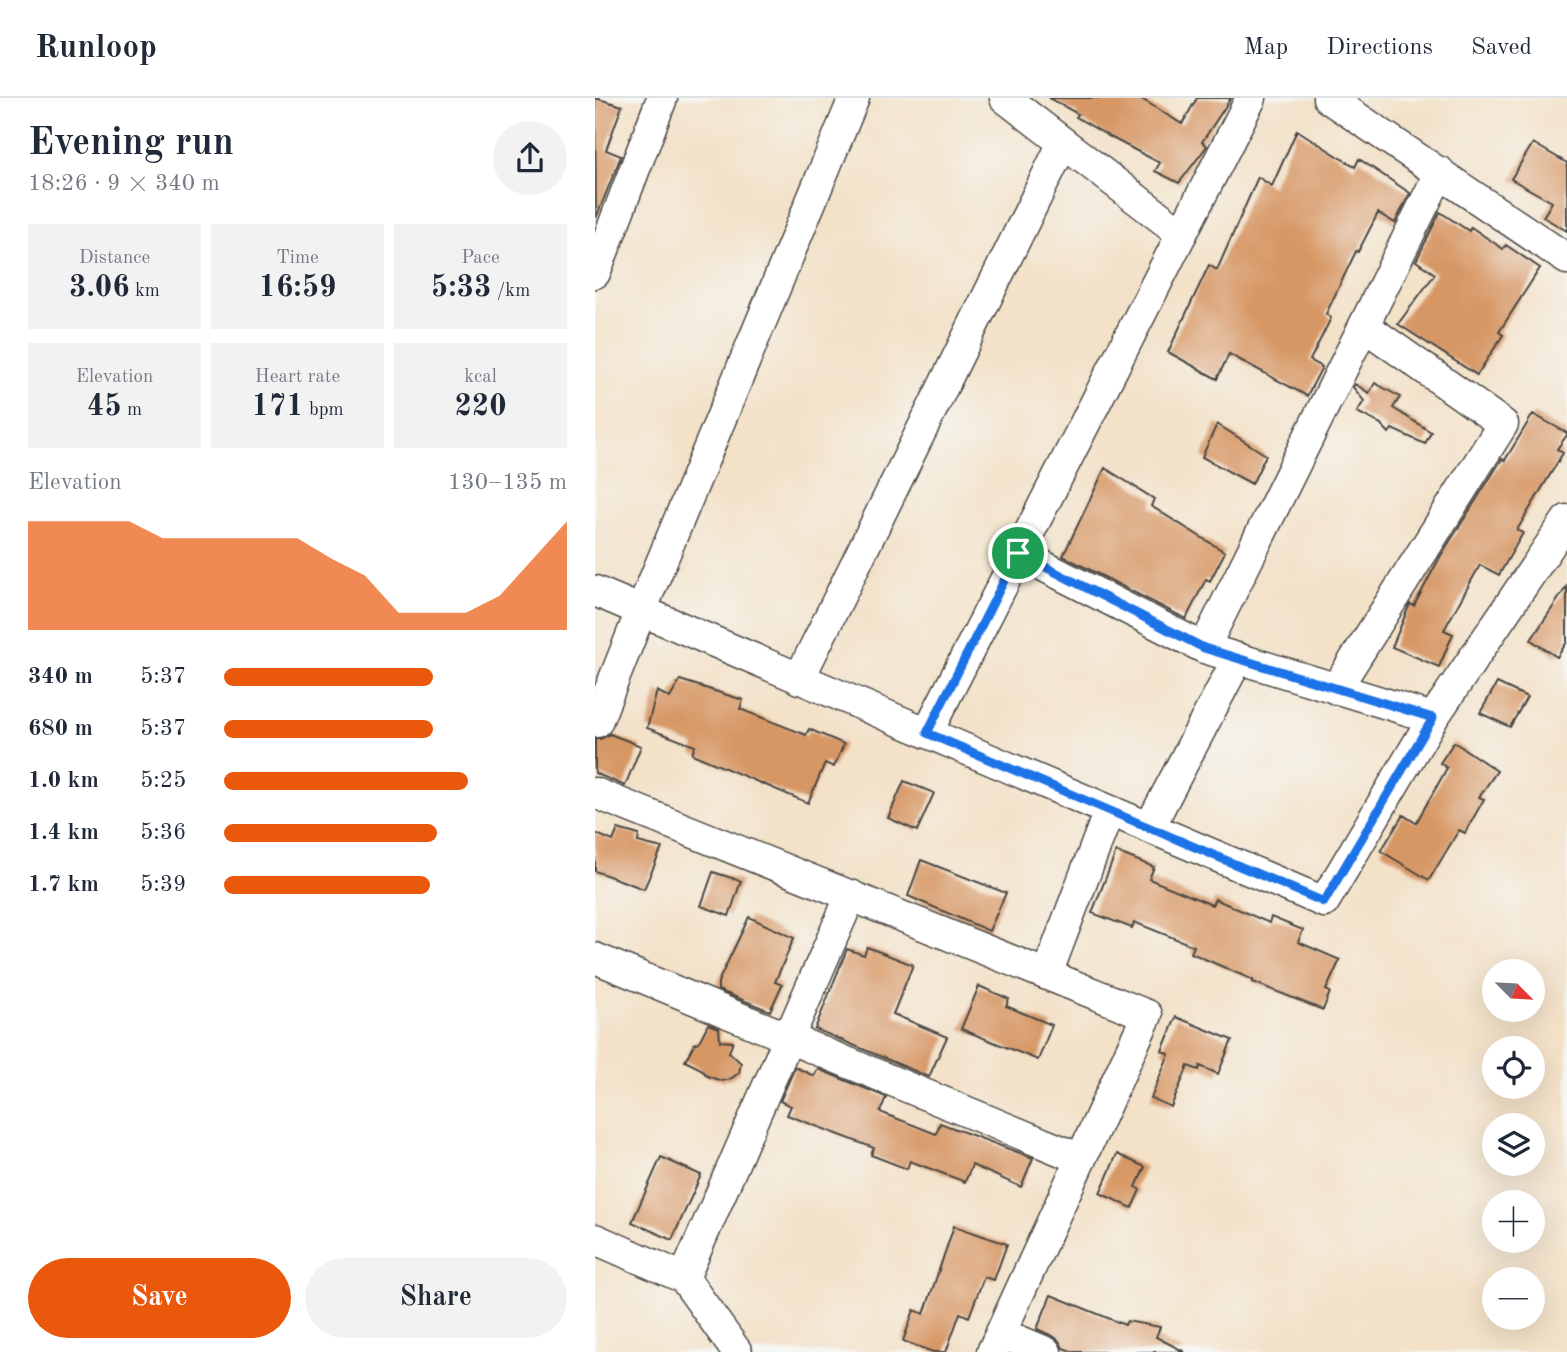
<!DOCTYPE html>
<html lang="en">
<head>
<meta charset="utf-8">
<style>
	body { margin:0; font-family:"Old Standard TT",serif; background:#f2f2f3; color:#1f2937; height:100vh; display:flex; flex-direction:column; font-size:26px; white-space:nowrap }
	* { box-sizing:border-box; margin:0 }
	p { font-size:23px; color:#747a83 }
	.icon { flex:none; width:38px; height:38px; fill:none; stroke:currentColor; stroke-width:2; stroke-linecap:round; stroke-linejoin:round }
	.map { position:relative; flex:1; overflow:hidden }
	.sheet { display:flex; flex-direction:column; background:#fff; width:595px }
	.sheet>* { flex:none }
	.needle { width:46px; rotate:114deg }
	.controls { position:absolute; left:887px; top:861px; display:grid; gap:14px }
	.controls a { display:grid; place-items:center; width:63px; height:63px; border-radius:50%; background:#fff; box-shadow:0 7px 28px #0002; font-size:35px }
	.pin { position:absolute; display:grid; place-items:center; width:60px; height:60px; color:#fff; margin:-30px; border:4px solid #fff; border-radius:50%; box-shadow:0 2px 7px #0007 }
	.round { display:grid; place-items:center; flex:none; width:74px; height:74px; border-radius:37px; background:#f2f2f3 }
	.overview { display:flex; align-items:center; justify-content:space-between; height:119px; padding:0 28px }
	h1 { font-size:38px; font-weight:700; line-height:52px }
	.metrics { display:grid; grid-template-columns:repeat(3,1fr); gap:10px; height:119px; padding:7px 28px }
	.metrics div { display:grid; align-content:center; border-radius:0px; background:#f2f2f3; text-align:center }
	.metrics b { font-size:30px; font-weight:700 }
	.metrics small { font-size:19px; font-weight:400 }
	.metrics p { font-size:19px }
	.chart { height:196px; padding:14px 28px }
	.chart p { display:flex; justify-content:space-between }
	.chart svg { width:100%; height:126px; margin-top:7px; fill:#ea580c; opacity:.7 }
	.primary-button { display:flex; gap:14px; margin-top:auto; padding:14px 28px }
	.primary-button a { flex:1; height:80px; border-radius:42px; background:#ea580c; color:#fff; font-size:28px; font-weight:700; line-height:80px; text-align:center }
	.primary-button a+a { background:#f2f2f3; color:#1f2937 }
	ul { padding:0 28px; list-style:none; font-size:23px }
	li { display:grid; grid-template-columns:112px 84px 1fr; align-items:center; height:52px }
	li i { height:18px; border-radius:9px; background:#ea580c }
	header { display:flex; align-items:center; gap:42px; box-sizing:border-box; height:98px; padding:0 35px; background:#fff; border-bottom:2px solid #e0e1e3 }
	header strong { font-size:33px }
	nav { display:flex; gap:38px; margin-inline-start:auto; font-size:24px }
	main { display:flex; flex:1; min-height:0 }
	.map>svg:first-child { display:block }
	.building { fill:#d79765 }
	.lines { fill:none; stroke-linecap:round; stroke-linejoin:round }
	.street-casing { stroke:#494643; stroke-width:33 }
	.street { stroke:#fff; stroke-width:30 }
	.route-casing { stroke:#fff; stroke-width:14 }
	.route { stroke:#1a73e8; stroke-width:9 }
</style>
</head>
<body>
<header>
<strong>Runloop</strong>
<nav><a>Map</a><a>Directions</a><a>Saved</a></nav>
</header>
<main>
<section class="sheet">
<div class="overview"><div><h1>Evening run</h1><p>18:26 · 9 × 340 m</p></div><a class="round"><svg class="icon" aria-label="share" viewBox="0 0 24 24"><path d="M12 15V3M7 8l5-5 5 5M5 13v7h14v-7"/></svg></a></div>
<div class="metrics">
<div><p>Distance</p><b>3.06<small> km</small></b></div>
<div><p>Time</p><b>16:59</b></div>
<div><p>Pace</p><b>5:33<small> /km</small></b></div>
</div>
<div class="metrics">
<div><p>Elevation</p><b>45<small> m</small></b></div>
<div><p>Heart rate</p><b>171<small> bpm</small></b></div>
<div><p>kcal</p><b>220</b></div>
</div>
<div class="chart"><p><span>Elevation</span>130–135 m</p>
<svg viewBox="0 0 160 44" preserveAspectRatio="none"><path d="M0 44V6L10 6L20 6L30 6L40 12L50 12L60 12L70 12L80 12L90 19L100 25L110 38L120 38L130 38L140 32L150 19L160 6V44z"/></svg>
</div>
<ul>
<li><b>340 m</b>5:37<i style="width:61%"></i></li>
<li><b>680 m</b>5:37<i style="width:61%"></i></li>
<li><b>1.0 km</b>5:25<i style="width:71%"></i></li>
<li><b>1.4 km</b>5:36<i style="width:62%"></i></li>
<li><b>1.7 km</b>5:39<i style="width:60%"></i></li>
</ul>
<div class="primary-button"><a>Save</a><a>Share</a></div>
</section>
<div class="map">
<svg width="972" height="1254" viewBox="0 0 972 1254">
	<rect width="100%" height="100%" fill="#f6f6f2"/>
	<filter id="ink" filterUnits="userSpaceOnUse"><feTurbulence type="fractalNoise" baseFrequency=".0143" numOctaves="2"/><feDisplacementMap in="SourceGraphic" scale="14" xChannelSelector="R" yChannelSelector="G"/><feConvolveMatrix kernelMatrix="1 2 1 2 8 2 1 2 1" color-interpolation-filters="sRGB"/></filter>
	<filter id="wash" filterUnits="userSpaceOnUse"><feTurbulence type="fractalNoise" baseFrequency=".00686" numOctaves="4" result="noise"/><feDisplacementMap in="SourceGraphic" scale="28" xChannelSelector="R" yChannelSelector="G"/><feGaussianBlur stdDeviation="1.57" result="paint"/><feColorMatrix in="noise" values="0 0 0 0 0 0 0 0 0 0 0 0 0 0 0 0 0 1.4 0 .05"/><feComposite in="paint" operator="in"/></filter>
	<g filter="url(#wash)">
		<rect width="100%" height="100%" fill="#f3e1c8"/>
		<g id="blocks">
			<!-- building -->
			<path class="building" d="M0 0 27 8 11 52 26 58 1 120Z
				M454 0H545L587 26 602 0H636L607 44 612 48 584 85 560 73 565 65 517 40 481 19 483 16Z
				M702 32 760 69 764 61 815 95 800 125 783 115 763 154 761 153 731 216 736 220 715 262 727 269 712 298 634 256 622 281 573 254 614 167 622 172 663 79 677 88Z
				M938 45 972 65V133L948 119 957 104 916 81Z
				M845 114 874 133 876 129 908 151 911 147 945 170 904 234 908 237 882 277 803 226 840 176 821 163Z
				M780 285 805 299 798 310 836 334 830 346 797 331 794 335 786 326 762 314 769 303 758 289 760 286 774 295Z
				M938 316 972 335V337L962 351 968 355 922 432 928 435 904 477 885 467 849 532 858 536 844 569 797 549 814 508 815 506 819 508 845 459 907 361 910 362Z
				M622 326 671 357 657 386 607 359Z
				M510 370 559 401 556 408 630 454 615 483 611 481 591 521 468 458Z
				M972 488V544L962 559 936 542Z
				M85 582 148 602 145 611 211 637 214 631 249 646 239 669 230 665 213 705 97 656 100 648 52 630 62 593 75 600Z
				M902 585 932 599 915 629 885 615Z
				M15 636 46 648 30 688 0 675V641H5Z
				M859 644 902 673 884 699 889 701 870 735 864 732 834 782 786 753 808 717 821 725 852 670 845 665Z
				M309 683 339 695 322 733 293 720Z
				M23 731 44 737 43 744 67 750 49 791 0 773V735L18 743Z
				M521 754 559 769 554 781 617 807 620 801 674 825 676 819 708 832 703 844 745 862 731 892 735 894 728 912 658 884V882L596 855 599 848 539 824 537 830 497 815Z
				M326 762 411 795 394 833 313 798Z
				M118 774 146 783 134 818 106 808Z
				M154 819 199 840 180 884 187 887 175 913 123 892V884Z
				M272 849 318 867 298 916 352 939 334 979 220 931 252 851 269 857Z
				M384 888 414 901 411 908 457 927 443 962 366 931Z
				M581 919 637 942 623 976 605 968 604 972 593 968 576 1009 556 1000 574 956 567 953Z
				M113 926 124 930 125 943 138 944 134 954 146 965 144 975 135 981 127 983 112 978 106 971 90 963 99 946 104 944Z
				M200 969 219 978 223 971 291 999 285 1014 341 1036 345 1025 438 1060 426 1089 377 1067 370 1084 315 1063 312 1071 276 1057 279 1050 192 1017 196 1008 185 1003Z
				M522 1056 550 1069 541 1089 545 1092 537 1110 505 1095Z
				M66 1059 106 1077 77 1142 37 1124Z
				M359 1128 412 1146 399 1182 389 1179 374 1219 365 1215 351 1254H338L308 1243 319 1212 329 1216Z
				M456 1197 530 1227 532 1223 565 1229 561 1239 590 1254H479L468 1250 464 1243 458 1238 442 1231Z"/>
		</g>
	</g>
	<g filter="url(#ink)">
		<use href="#blocks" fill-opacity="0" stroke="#494643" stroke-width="2"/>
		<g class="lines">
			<defs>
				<path id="street" d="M410 0 587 136
					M733 0 972 161
					M0 175 67 0
					M423 455 609 550 838 620
					M0 493 729 804 838 620 972 422
					M609 550 845 74
					M204 581 468 45
					M741 591 908 326 769 228
					M2 624 46 513 259 0
					M332 635 656 0
					M0 695 552 917 397 1254
					M554 730 643 560
					M0 860 486 1061
					M452 876 514 713
					M0 1141 89 1180 256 797
					M89 1180 142 1254
					M406 1235 451 1254"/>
			</defs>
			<!-- street casing -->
			<use href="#street" class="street-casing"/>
			<!-- street -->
			<use href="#street" class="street"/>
		</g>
	</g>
	<g class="lines" filter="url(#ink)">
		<defs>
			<path id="route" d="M423 455 609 550 838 620 729 804 332 635Z"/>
		</defs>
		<!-- route casing -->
		<use href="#route" class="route-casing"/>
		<!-- route -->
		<use href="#route" class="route"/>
	</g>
</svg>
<div class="controls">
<a><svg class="needle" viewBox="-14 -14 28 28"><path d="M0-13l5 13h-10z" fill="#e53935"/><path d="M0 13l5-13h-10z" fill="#747a83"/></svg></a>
<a><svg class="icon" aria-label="locate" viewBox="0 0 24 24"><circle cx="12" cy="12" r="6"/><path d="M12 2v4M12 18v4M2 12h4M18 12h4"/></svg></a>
<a><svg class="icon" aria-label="layers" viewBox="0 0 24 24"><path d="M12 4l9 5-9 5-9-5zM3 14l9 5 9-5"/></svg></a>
<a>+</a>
<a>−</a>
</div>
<div class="pin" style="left:423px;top:455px;background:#1e9e55"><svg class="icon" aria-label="arrive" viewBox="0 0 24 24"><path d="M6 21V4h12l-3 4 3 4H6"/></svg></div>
</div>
</main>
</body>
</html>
